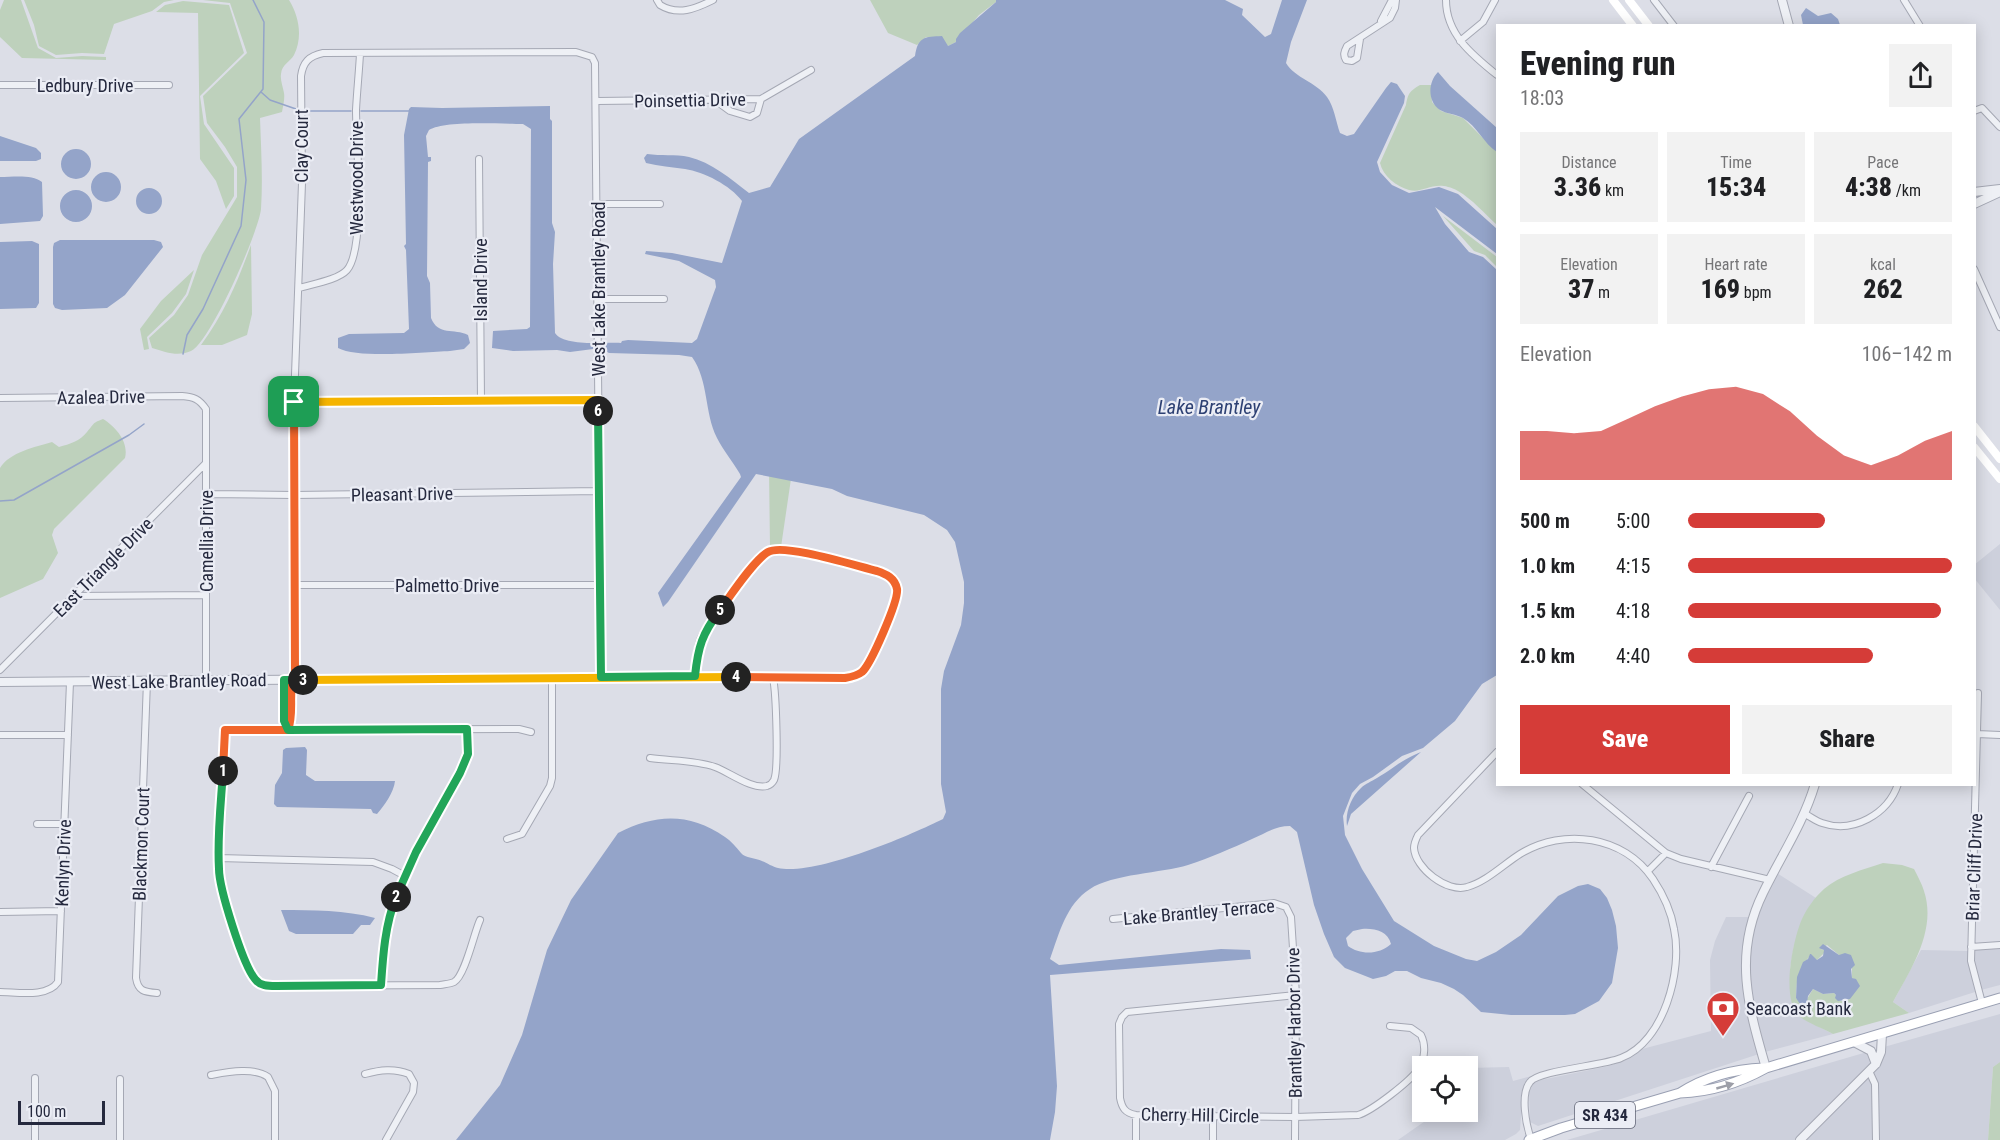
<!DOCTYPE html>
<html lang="en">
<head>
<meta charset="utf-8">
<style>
	body { margin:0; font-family:"Roboto Condensed",sans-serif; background:#f2f2f2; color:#202124; height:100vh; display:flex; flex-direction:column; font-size:22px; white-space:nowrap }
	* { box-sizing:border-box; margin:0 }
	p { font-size:20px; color:#757577 }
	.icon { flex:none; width:33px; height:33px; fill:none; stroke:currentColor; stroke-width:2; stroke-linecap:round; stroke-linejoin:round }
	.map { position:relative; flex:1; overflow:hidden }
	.side { position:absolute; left:1496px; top:24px; width:480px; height:762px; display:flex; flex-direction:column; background:#fff; border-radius:0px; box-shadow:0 3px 15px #0003 }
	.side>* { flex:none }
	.fabs { position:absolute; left:1412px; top:1056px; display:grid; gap:12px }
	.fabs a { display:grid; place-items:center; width:66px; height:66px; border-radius:0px; background:#fff; box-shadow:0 3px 15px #0003; font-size:30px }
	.scale { position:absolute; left:18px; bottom:15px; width:87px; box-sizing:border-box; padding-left:6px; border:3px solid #25293e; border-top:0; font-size:16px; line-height:21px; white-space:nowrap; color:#25293e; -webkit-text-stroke:4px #ebedf5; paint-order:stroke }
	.pin { position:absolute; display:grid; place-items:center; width:51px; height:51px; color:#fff; margin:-26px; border-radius:12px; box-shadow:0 3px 9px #0006 }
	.km { position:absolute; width:30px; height:30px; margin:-15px; border-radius:50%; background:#222; color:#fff; font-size:16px; line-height:30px; text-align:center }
	.round { display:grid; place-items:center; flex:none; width:63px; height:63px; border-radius:0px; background:#f2f2f2 }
	.overview { display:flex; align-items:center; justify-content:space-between; height:102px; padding:0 24px }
	h1 { font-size:33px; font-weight:800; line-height:45px }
	.figures { display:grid; grid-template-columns:repeat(3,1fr); gap:9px; height:102px; padding:6px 24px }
	.figures div { display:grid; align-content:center; border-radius:0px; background:#f2f2f2; text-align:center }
	.figures b { font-size:26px; font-weight:800 }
	.figures small { font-size:16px; font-weight:400 }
	.figures p { font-size:16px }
	.chart { height:168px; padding:12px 24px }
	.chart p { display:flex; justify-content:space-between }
	.chart svg { width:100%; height:108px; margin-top:6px; fill:#d53c38; opacity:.7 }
	.action { display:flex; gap:12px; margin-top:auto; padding:12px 24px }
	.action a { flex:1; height:69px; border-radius:0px; background:#d53c38; color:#fff; font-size:24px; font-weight:800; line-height:69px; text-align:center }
	.action a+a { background:#f2f2f2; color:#202124 }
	ul { padding:0 24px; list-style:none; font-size:20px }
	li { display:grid; grid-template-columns:96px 72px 1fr; align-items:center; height:45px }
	li i { height:15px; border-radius:8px; background:#d53c38 }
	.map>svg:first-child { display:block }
	.built { fill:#cdd0dc }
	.green { fill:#bed1bc; fill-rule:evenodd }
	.water { fill:#94a4c9; fill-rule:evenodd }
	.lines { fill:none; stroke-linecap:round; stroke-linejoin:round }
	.stream { stroke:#94a4c9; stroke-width:1.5 }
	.minor-casing { stroke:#a5a8b4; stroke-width:8 }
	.tertiary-casing { stroke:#a5a8b4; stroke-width:10 }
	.primary-casing { stroke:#9aa0b3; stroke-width:11 }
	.minor { stroke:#eef0f5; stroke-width:6 }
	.tertiary { stroke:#eef0f5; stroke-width:8 }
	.secondary { stroke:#fff; stroke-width:8 }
	.primary { stroke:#fff; stroke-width:9 }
	.oneway { fill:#9d9fa8 }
	.split-1-casing { stroke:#fff; stroke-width:12 }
	.split-2-casing { stroke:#fff; stroke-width:12 }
	.split-3-casing { stroke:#fff; stroke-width:12 }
	.split-4-casing { stroke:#fff; stroke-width:12 }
	.split-5-casing { stroke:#fff; stroke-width:12 }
	.split-6-casing { stroke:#fff; stroke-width:12 }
	.split-7-casing { stroke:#fff; stroke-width:12 }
	.split-1 { stroke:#f0652b; stroke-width:8 }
	.split-2 { stroke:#22a559; stroke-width:8 }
	.split-3 { stroke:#22a559; stroke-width:8 }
	.split-4 { stroke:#f5b400; stroke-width:8 }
	.split-5 { stroke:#f0652b; stroke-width:8 }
	.split-6 { stroke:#22a559; stroke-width:8 }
	.split-7 { stroke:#f5b400; stroke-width:8 }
	.labels { text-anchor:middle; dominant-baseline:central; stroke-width:4.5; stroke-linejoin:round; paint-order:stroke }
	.shield { fill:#ebedf5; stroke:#606475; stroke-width:1.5 }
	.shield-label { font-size:16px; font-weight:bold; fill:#25293e }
	.street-label { font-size:18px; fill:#25293e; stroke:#ebedf5 }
	.poi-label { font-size:18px; fill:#25293e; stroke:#ebedf5; text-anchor:start }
	.water-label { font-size:20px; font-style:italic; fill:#2d4073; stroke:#ebedf5 }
</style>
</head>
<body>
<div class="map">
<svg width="2000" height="1140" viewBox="0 0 2000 1140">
	<rect width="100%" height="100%" fill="#dcdee7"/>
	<!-- built -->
	<path class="built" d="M2000 544V610L1974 578V565Z
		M1777 873 1816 898 1809 907 1794 946 1790 968 1793 1007 1800 1017 1833 1034 1765 1052 1754 1014 1749 965 1752 936 1757 916Z
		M1726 917H1751L1743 965V981L1748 1015 1759 1054 1538 1126 1530 1122 1529 1090 1532 1085 1536 1081 1609 1066 1626 1060 1642 1049 1711 1031 1710 960 1715 941Z
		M2000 948V985L1981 990 1975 968 1974 950Z
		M1921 950 1968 951 1970 970 1975 992 1909 1013 1893 1002Z
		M2000 1014V1062L1993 1067 1988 1140H1879L1873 1072 1879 1066 1884 1047Z
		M1867 1052 1872 1063 1795 1140H1567Z
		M1509 1067 1513 1081 1532 1076 1527 1081 1523 1089 1520 1130 1516 1134 1505 1140H1398L1438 1112H1467V1068Z
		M1868 1076 1872 1085 1873 1140H1804Z"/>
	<!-- green -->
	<path class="green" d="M4 0H21L38 48 56 58 82 56 106 57V60L22 58 0 37V10Z
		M24 0H174L164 2 152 11 114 24 104 54 82 53 56 55 39 46 34 25Z
		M203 0H289C299 16 303 37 294 55 290 62 282 64 281 74 280 80 283 87 284 93 285 99 283 106 282 112L260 118C261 148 263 179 261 209 259 231 210 343 191 351 177 357 166 352 152 348L149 338 174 315 188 295 202 255 237 197V167L225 147 207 123 203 96 247 53 230 3Z
		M870 0H996V2L979 15 956 42 948 46 926 37 917 45 888 33Z
		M183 1 229 5 244 53 200 96 204 124 234 168V196L226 209 216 181 200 159 198 13 156 12 165 5Z
		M1420 85H1431L1432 102 1441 111 1463 118 1497 152V225C1485 214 1472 199 1458 191 1434 178 1425 194 1409 190 1396 186 1383 176 1380 163L1406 105C1408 93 1410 91 1420 85Z
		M1443 216 1497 257V267L1485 255 1474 251Z
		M251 245 252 314 247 335 222 345H201C225 312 237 283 251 245Z
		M194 270 186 294 172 313 147 337 149 349 144 350 140 329 161 301Z
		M103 419C116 427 129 442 125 458L54 529 52 535 58 553 43 579 0 598V468C10 452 35 447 52 442L59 447C70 444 80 441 87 432 94 424 92 423 103 419Z
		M769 468 792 472 781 547H770Z
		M1883 863 1902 865 1914 869C1918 877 1922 884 1924 891 1937 930 1911 969 1893 1002L1909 1013 1833 1034C1822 1028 1810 1024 1800 1017 1780 1001 1793 939 1802 919 1807 908 1815 897 1824 889 1840 875 1863 870 1883 863ZM1827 945 1839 955H1842L1852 967V978L1854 979 1850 999 1841 1001 1834 993 1823 994 1813 989 1804 1004H1801L1796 998C1797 977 1797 973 1809 957L1817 960 1824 953V950L1821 949Z
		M2000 1062V1140H1988L1993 1067Z"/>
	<!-- water -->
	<path class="water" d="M996 0H1225L1243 9 1242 15 1265 37 1271 34 1282 0H1307L1291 42 1286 63C1295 78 1316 82 1327 97 1334 106 1336 122 1340 133L1347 136 1354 134 1386 88 1391 82 1397 84 1405 96 1404 103 1377 162 1380 172 1392 185 1409 193 1439 187 1458 194 1497 229V254L1435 207 1445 224 1469 252 1483 257 1497 270V675L1482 684 1455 721 1423 748 1402 756 1373 777 1360 784 1352 793 1343 816 1345 835 1362 869 1394 921 1434 946 1466 959 1477 961 1496 952 1521 935 1558 896 1578 886 1588 884 1600 889 1607 898 1612 910 1616 926 1618 948 1612 983 1599 1001 1575 1014 1565 1015H1511L1481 1012 1463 995 1454 989 1441 983 1421 978 1407 971H1395L1386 976 1373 979 1345 968 1334 957 1324 934 1314 905 1297 832 1290 826C1275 826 1266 833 1252 839 1232 848 1210 858 1188 865 1162 873 1112 874 1090 889 1066 904 1059 934 1050 959L1059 965 1221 949 1250 950 1251 959 1050 975 1057 1086 1055 1112 1050 1140H456L500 1085 522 1035 547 950 571 900 618 833C655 814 689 812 725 837 731 841 736 847 741 853 745 858 756 858 762 861 767 863 773 867 778 868 815 876 909 836 943 819L946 812 941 784V689L944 671 961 625 964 603V582L955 542 947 530 924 515 847 496 832 489 756 474 668 602 663 607 658 593 741 477 740 474C733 462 723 450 717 438 704 412 709 381 692 357L679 355 609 353 601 348 570 352 557 350 513 351 492 348 493 331 527 329 530 327 531 129 523 124C501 124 445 120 429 130L426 136 428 157H431V161L428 162 427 276 430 283 431 318C438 336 454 328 468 335L470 343 464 349 450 351C425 352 358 359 338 348V338L349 334 404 333 409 329 406 250 404 246 406 244 404 135 409 109 411 107 442 108 550 106V119L552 121V223L555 232 553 264 555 333C564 347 607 342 621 343L622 341 628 340 692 343 697 339 716 287 715 280 679 261 645 254 646 251 672 253 722 263 742 201C730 185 704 172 685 169 672 167 659 166 646 163L644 158 647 154C661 156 675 154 689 157 711 162 731 179 749 193L770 187 799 139 915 56C918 36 925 37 942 36L948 46 956 42V39L960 33 996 2ZM1362 929C1374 928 1388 931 1391 944 1379 955 1360 955 1348 946L1346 938 1353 931Z
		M1806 8 1818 16 1831 13 1838 19 1840 25H1803L1801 15Z
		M1438 72 1450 86 1497 128V152C1484 144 1477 126 1463 118 1456 114 1447 114 1440 110 1427 101 1428 82 1438 72Z
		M0 136 36 148 41 153V159L36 161H0Z
		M61 164a15 15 0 1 1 30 0a15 15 0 1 1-30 0Z
		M91 187a15 15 0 1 1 30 0a15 15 0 1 1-30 0Z
		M0 177C13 177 32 174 42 182L43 216 40 221 0 224Z
		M136 201a13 13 0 1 1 26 0a13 13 0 1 1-26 0Z
		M60 206a16 16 0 1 1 32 0a16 16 0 1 1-32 0Z
		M60 240H154L161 242 163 247 125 295 107 308 62 310 55 308 53 304V247L54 243Z
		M32 241 39 244V303L36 308 0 309V242Z
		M305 747 307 750 306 775 315 781H395C394 792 384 806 377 814L373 813 371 809 277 807 274 804 275 785 282 773 283 750 286 748Z
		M1421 752 1351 814 1347 826C1345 813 1351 797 1361 788 1366 783 1371 782 1377 778 1394 768 1401 760 1421 752Z
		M281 910C313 910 345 910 375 918L370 925H361L353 934H296L289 931Z
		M1823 944 1839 955 1845 953 1851 955 1855 965 1851 969 1852 978 1856 979 1860 986 1850 999 1838 1001 1835 998 1836 995 1834 993 1823 994 1813 989 1808 996 1807 1003 1800 1004 1796 998 1797 977 1803 962 1808 959 1810 954H1811L1817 960 1823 956 1824 950 1819 948Z"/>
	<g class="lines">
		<!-- stream -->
		<path class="stream" d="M261 92 270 100 296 109
			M306 111H351
			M361 111H410
			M183 354 187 335 203 309 241 226 246 180 239 119 263 89 264 22 253 0
			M0 501 14 500 129 435 144 424"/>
		<defs>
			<path id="minor" d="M657 0 660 5C678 16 695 9 713 0
				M1446 0C1446 34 1472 55 1497 75
				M1654 0 1674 26
				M1904 0 1920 26
				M1381 21 1392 0
				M1360 39 1357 58 1352 61 1346 60C1343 55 1344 52 1347 46L1390 18 1395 8 1396 0
				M1460 41 1483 22 1495 0
				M0 85H169
				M715 100 730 111 750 117 757 113 761 99
				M597 101 761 99 811 70
				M1974 111 1982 108 2000 127
				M479 159 481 400
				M597 204H660
				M1974 269 2000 327
				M299 288C312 284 338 280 347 270 366 248 356 142 356 110 357 91 359 72 360 54
				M598 299H664
				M0 398 182 396C194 397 199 399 206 409V681
				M294 402 598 400
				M206 494 294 495 599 491
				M295 585H599
				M75 596 206 595
				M0 670 205 464
				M284 680V721L288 730C295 711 287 690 295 672L294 402 302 183 301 76C303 62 309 56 323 53L576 52 592 57 595 63 601 677 845 678C856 677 863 673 868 663L895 604 897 588 889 576 877 571C852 565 796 545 772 550 760 553 706 625 700 640 696 651 696 664 695 677
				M147 681 136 978C138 991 144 992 157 993
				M1978 693 1971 961 1982 1003
				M1977 734 2000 735
				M0 735H68
				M1497 752 1418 835C1416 839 1414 844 1414 848 1415 868 1447 893 1467 887 1486 882 1504 864 1520 854 1564 827 1624 836 1653 879 1663 894 1671 911 1674 929 1683 970 1664 1042 1621 1058 1603 1066 1539 1070 1530 1082 1520 1094 1526 1125 1531 1139
				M650 758C671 761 695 760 715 767 729 772 752 790 767 786 770 785 772 784 774 780 779 769 776 692 773 678
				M1582 784 1666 853 1681 859 1770 880
				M1805 814C1811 817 1816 821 1822 823 1853 834 1888 814 1898 784
				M37 824H64
				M507 839 522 834 550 786 552 778V678
				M219 858 373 862 392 869 405 876
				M1711 867 1749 796
				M1648 871 1666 853
				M0 912 61 911
				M1113 919 1274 903 1286 907 1291 917 1296 995 1295 1140
				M480 920C474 933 465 976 454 982 450 984 445 984 440 985L276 986C250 985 248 966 240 945 232 921 220 895 219 869 216 824 222 776 225 730L519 729 531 732
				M1971 947 2000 945
				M381 985 384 948 389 914 416 852 461 773 468 754 467 729
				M0 992C17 992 47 998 58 982L70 682
				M1296 995 1127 1012 1122 1017 1119 1024 1120 1098C1122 1108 1125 1113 1136 1115L1295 1117 1358 1115C1372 1111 1412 1080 1419 1068 1425 1058 1426 1045 1421 1035L1411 1028 1390 1026
				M1869 1071 1875 1084 1876 1140
				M365 1074C380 1070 394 1068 409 1074L414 1083 413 1092 386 1140
				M211 1075C228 1072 254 1067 268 1077L275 1091V1140
				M35 1078V1140
				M120 1140V1079
				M1136 1140V1115
				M1213 1140V1115"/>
			<path id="tertiary" d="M1782 0 1789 26
				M1974 192 2000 189
				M1974 204 2000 192
				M0 682 601 677
				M1854 1042 1871 1051 1876 1064
				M1766 1068C1748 1006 1733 954 1763 893 1781 856 1803 824 1815 784
				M1800 1140 1876 1064 1881 1052 1882 1034"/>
			<path id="primary" d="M1680 1093C1711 1092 1739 1083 1766 1068L2000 998
				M1529 1140 1561 1128 1680 1093C1705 1077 1734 1069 1764 1068"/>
		</defs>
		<!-- minor casing -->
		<use href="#minor" class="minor-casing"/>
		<!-- tertiary casing -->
		<use href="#tertiary" class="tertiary-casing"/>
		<!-- primary casing -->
		<use href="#primary" class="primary-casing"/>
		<!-- minor -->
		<use href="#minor" class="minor"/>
		<!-- tertiary -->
		<use href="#tertiary" class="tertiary"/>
		<!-- secondary -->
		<path class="secondary" d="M1613 0 1633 26
			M1629 0 1649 26
			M1974 426 2000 459
			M1974 447 2000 479"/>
		<!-- primary -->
		<use href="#primary" class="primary"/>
	</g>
	<!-- one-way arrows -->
	<defs><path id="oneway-solid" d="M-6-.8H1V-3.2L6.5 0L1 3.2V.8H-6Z" transform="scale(1.5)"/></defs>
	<use class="oneway" href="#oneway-solid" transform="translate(1725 1086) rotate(-16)"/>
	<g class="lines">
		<defs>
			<path id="split-1" d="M223 771 225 730H288C295 711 287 690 295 672L294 402"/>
			<path id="split-2" d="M223 771C221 803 217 836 219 869 219 888 243 965 255 979 260 986 268 986 276 986L381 985C383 955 385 925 396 897"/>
			<path id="split-3" d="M303 680H284V721L288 730 467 729 468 754 460 773 416 852 396 897"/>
			<path id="split-4" d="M303 680 736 677"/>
			<path id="split-5" d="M720 610C731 595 754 560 768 552 784 543 856 566 877 571 886 574 895 578 897 589 899 600 871 664 862 672 857 676 851 677 845 678L736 677"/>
			<path id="split-6" d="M598 411 601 677 695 676C698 647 702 634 720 610"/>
			<path id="split-7" d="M294 402 598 400V411"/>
		</defs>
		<!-- split-1 casing -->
		<use href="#split-1" class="split-1-casing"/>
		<!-- split-2 casing -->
		<use href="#split-2" class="split-2-casing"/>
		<!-- split-3 casing -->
		<use href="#split-3" class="split-3-casing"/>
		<!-- split-4 casing -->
		<use href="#split-4" class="split-4-casing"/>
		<!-- split-5 casing -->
		<use href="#split-5" class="split-5-casing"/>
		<!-- split-6 casing -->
		<use href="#split-6" class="split-6-casing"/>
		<!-- split-7 casing -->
		<use href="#split-7" class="split-7-casing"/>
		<!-- split-1 -->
		<use href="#split-1" class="split-1"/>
		<!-- split-2 -->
		<use href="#split-2" class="split-2"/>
		<!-- split-3 -->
		<use href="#split-3" class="split-3"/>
		<!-- split-4 -->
		<use href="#split-4" class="split-4"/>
		<!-- split-5 -->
		<use href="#split-5" class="split-5"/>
		<!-- split-6 -->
		<use href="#split-6" class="split-6"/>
		<!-- split-7 -->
		<use href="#split-7" class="split-7"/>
	</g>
	<!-- icons -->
	<defs>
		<symbol id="bank-pin" viewBox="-11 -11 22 30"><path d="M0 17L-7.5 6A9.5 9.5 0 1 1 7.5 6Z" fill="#d53c38" stroke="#ebedf5"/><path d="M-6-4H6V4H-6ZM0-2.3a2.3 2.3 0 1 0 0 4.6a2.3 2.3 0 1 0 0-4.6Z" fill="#fff"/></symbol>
	</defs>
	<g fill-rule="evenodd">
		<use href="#bank-pin" x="1704" y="989" width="38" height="52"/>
	</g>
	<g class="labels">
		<!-- shield labels -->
		<rect class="shield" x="1575" y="1102" width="60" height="26" rx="4.5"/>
		<g class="shield-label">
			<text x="1605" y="1115">SR 434</text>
		</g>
		<!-- street labels -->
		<g class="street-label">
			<text x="85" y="85">Ledbury Drive</text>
			<text transform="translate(690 100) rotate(-1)">Poinsettia Drive</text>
			<text transform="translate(301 146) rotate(-90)">Clay Court</text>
			<text transform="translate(356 178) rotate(-90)">Westwood Drive</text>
			<text transform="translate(480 280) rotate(-90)">Island Drive</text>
			<text transform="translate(598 289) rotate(-90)">West Lake Brantley Road</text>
			<text transform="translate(101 397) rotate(-1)">Azalea Drive</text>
			<text transform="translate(402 494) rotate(-1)">Pleasant Drive</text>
			<text transform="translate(206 541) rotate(-90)">Camellia Drive</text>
			<text transform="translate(103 567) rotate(-45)">East Triangle Drive</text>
			<text x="447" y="585">Palmetto Drive</text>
			<text transform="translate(179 681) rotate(-1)">West Lake Brantley Road</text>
			<text transform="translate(141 844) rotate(-88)">Blackmon Court</text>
			<text transform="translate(63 863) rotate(-88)">Kenlyn Drive</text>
			<text transform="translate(1974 867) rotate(-88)">Briar Cliff Drive</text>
			<text transform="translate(1199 912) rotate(-5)">Lake Brantley Terrace</text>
			<text transform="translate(1294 1023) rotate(-91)">Brantley Harbor Drive</text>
			<text transform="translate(1200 1115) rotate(1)">Cherry Hill Circle</text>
		</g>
		<!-- poi labels -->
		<g class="poi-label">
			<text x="1746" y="1008">Seacoast Bank</text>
		</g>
		<!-- water labels -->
		<g class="water-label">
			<text x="1209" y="407">Lake Brantley</text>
		</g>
	</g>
</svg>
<div class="fabs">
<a><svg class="icon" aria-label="locate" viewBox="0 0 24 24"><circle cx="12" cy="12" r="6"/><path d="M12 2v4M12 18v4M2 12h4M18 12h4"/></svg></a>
</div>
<div class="scale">100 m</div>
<div class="pin" style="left:294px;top:402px;background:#1e9e55"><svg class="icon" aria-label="arrive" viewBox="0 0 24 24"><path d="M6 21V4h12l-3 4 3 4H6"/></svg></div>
<b class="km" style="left:223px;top:771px">1</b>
<b class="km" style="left:396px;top:897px">2</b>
<b class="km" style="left:303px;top:680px">3</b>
<b class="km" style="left:736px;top:677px">4</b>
<b class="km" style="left:720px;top:610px">5</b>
<b class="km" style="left:598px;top:411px">6</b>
<section class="side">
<div class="overview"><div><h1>Evening run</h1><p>18:03</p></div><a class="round"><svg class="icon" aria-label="share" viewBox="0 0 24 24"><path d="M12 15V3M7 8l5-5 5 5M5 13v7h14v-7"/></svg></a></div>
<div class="figures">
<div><p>Distance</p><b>3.36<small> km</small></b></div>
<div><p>Time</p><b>15:34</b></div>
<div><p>Pace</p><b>4:38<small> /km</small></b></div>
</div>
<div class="figures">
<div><p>Elevation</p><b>37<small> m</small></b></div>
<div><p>Heart rate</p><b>169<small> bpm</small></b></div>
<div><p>kcal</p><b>262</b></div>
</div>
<div class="chart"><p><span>Elevation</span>106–142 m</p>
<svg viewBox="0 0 160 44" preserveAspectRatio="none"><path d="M0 44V24L10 24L20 25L30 24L40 19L50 14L60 10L70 7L80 6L90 9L100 16L110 26L120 34L130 38L140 34L150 28L160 24V44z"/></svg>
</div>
<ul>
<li><b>500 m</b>5:00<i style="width:52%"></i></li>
<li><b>1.0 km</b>4:15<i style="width:100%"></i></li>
<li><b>1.5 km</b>4:18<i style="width:96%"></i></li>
<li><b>2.0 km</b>4:40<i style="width:70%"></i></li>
</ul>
<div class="action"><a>Save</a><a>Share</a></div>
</section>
</div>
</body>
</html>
